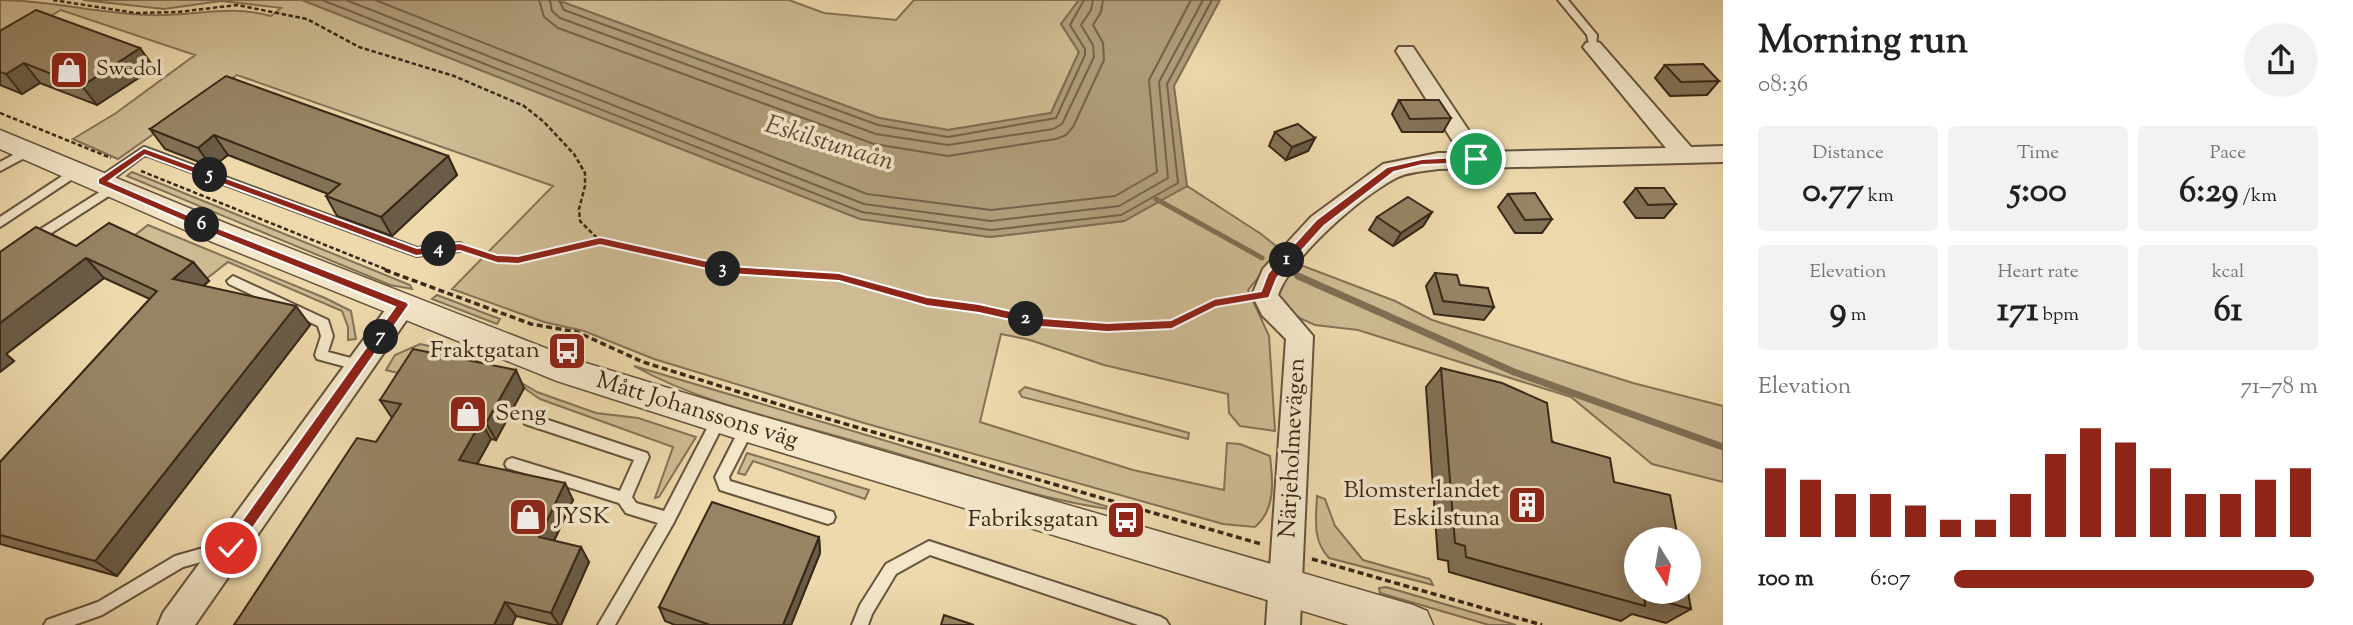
<!DOCTYPE html>
<html lang="en">
<head>
<meta charset="utf-8">
<style>
	body { margin:0; font-family:"Sorts Mill Goudy",serif; background:#f2f2f2; color:#202124; height:100vh; display:flex; flex-direction:column; font-size:26px; white-space:nowrap }
	* { box-sizing:border-box; margin:0 }
	p { font-size:23px; color:#757577 }
	.icon { flex:none; width:38px; height:38px; fill:none; stroke:currentColor; stroke-width:2; stroke-linecap:round; stroke-linejoin:round }
	.map { position:relative; flex:1; overflow:hidden }
	.details { display:flex; flex-direction:column; background:#fff; width:630px }
	.details>* { flex:none }
	.needle { width:46px; rotate:169deg }
	.tools { position:absolute; left:1624px; top:527px; display:grid; gap:14px }
	.tools a { display:grid; place-items:center; width:77px; height:77px; border-radius:50%; background:#fff; box-shadow:0 4px 18px #0003; font-size:35px }
	.pin { position:absolute; display:grid; place-items:center; width:60px; height:60px; color:#fff; margin:-30px; border:4px solid #fff; border-radius:50%; box-shadow:0 2px 7px #0007 }
	.km { position:absolute; width:35px; height:35px; margin:-18px; border-radius:50%; background:#222; color:#fff; font-size:19px; line-height:35px; text-align:center }
	.round { display:grid; place-items:center; flex:none; width:74px; height:74px; border-radius:37px; background:#f2f2f2 }
	.head { display:flex; align-items:center; justify-content:space-between; height:119px; padding:0 35px }
	h1 { font-size:38px; font-weight:800; line-height:52px }
	.figures { display:grid; grid-template-columns:repeat(3,1fr); gap:10px; height:119px; padding:7px 35px }
	.figures div { display:grid; align-content:center; border-radius:7px; background:#f2f2f2; text-align:center }
	.figures b { font-size:35px; font-weight:800 }
	.figures small { font-size:19px; font-weight:400 }
	.figures p { font-size:19px }
	.chart { height:196px; padding:14px 35px }
	.chart p { display:flex; justify-content:space-between }
	.chart svg { width:100%; height:126px; margin-top:7px; stroke:#8f2418; stroke-width:6 }
	ul { padding:0 35px; list-style:none; font-size:23px }
	li { display:grid; grid-template-columns:112px 84px 1fr; align-items:center; height:52px }
	li i { height:18px; border-radius:9px; background:#8f2418 }
	main { display:flex; flex:1; min-height:0 }
	.map>svg:first-child { display:block }
	.green { fill:#cebb93; stroke:#847256; stroke-width:2 }
	.water { fill:#b09d7a; stroke:#806e53; stroke-width:2 }
	.lines { fill:none; stroke-linecap:round; stroke-linejoin:round }
	.shore { stroke:#746249; stroke-width:2 }
	.stream-far1 { stroke:#806e53; stroke-width:5 }
	.stream { stroke:#806e53; stroke-width:7 }
	.service-casing { stroke:#66543d; stroke-width:4 }
	.minor-casing { stroke:#66543d; stroke-width:4 }
	.tertiary-casing { stroke:#66543d; stroke-width:3 }
	.path-far1 { stroke:#392818; stroke-width:2.5; stroke-dasharray:4.5 2.5; stroke-linecap:butt }
	.path { stroke:#392818; stroke-width:3.5; stroke-dasharray:6 3.5; stroke-linecap:butt }
	.service { fill:#f3e6c9; fill-rule:evenodd }
	.minor { fill:#f3e6c9; fill-rule:evenodd }
	.tertiary { fill:#f3e6c9; fill-rule:evenodd }
	.wall { fill:#827257; stroke:#392818; stroke-width:2 }
	.shaded-wall { fill:#6a5c47; stroke:#392818; stroke-width:2 }
	.building { fill:#978465; stroke:#392818; stroke-width:2 }
	.route { fill:#8f2418; stroke:#fff; stroke-width:2 }
	.labels { text-anchor:middle; dominant-baseline:central; stroke-width:7; stroke-linejoin:round; paint-order:stroke }
	.far-poi-label { font-size:21px; fill:#392818; stroke:#f3e6c9; text-anchor:start }
	.poi-label { font-size:24px; fill:#392818; stroke:#f3e6c9; text-anchor:end }
	.street-label { font-size:24px; fill:#392818; stroke:#f3e6c9 }
	.water-label { font-size:26px; font-style:italic; fill:#5d4b35; stroke:#f3e6c9 }
</style>
</head>
<body>
<main>
<div class="map">
<svg width="1723" height="625" viewBox="0 0 1723 625">
	<rect width="100%" height="100%" fill="#edd9ac"/>
	<filter id="stains"><feTurbulence type="fractalNoise" baseFrequency=".00286" numOctaves="4"/><feColorMatrix values="0 0 0 0 .2 0 0 0 0 .09 0 0 0 0 .02 0 0 0 .5 -.17"/></filter>
	<radialGradient id="worn" r=".72"><stop offset=".6" stop-color="#630" stop-opacity="0"/><stop offset="1" stop-color="#630" stop-opacity=".3"/></radialGradient>
	<!-- green -->
	<path class="green" d="M0 0C50 0 99 14 149 15 191 17 229 4 271 16L281 8 221 1 164 9 83 0H302L860 219 990 237 1124 221 1187 186 1261 234 1281 250 1248 290 1269 336 1275 431 1240 426 1229 413 1228 394 1104 365 1030 340 1001 334 980 422 1133 470 1224 490 1227 443 1240 444 1270 456C1273 481 1276 509 1255 527L1223 524 864 423 654 359 584 331 544 322 452 289 553 186 237 75 118 159 73 139 116 113 195 55 61 10 0 45Z
		M557 0H789L824 13 896 20 914 0H1079L1061 24 1079 52 1051 113 948 130 879 118Z
		M132 172 410 285 412 289 390 285 127 176Z
		M148 225 325 298 351 311 356 339 348 340V327L342 311 228 262 206 279 126 242Z
		M1298 264 1395 301 1432 320 1633 383 1723 406V482L1652 464 1571 397 1358 330 1315 325 1284 311 1274 296 1278 283Z
		M437 295 500 319 497 324 432 299Z
		M420 344 452 351 503 372 537 392 596 413 638 418 696 437 659 497 655 498 673 447 540 399 524 388 418 378 386 370 395 355Z
		M634 366 1122 511C1035 500 950 468 865 444 788 421 704 405 634 366Z
		M1025 387 1189 433 1188 439 1022 397 1019 392Z
		M747 453 869 490 865 499 753 461 745 475 738 473Z
		M1317 496 1325 499 1335 526 1363 560 1430 579 1433 585 1329 558C1312 540 1316 519 1317 496Z
		M1386 587 1516 625H1489L1380 593 1379 588Z"/>
	<!-- water -->
	<path class="water" d="M302 0H557L879 118 948 130 1051 113 1079 52 1061 24 1079 0H1220L1174 86 1187 186 1124 221 990 237 860 219Z"/>
	<g class="lines">
		<!-- shore -->
		<path class="shore" d="M322 0 862 212 991 230 1121 215 1178 183 1167 84 1212 0
			M346 0 864 204 991 221 1119 206 1168 178 1159 82 1203 0
			M375 0 867 194 991 210 1115 196 1157 172 1149 80 1191 0
			M539 0 544 17 558 28 874 144 948 156 1056 139 1066 135 1073 127 1104 60 1103 43 1093 25 1101 12 1103 0
			M550 0 552 11 560 18 876 134 948 145 1053 129 1062 124 1094 57 1093 45 1081 25 1091 10 1093 0
			M559 0 564 10 878 125 948 137 1056 118 1085 55V49L1070 25 1084 0"/>
		<!-- stream-far1 -->
		<path class="stream-far1" d="M1156 199 1262 258"/>
		<!-- stream -->
		<path class="stream" d="M1298 276 1514 372 1723 447"/>
		<defs>
			<path id="service" d="M1558 0H1568L1597 35 1596 49H1590L1587 35Z
				M28 147 32 148 33 151 32 154 0 171V162Z
				M144 147 417 248 460 243 466 247 460 251 416 256 145 155 105 185H97L96 182 97 179Z
				M76 167 81 171 80 174 0 227V217Z
				M114 183 119 187 118 190 36 243H28L26 240 28 237Z
				M233 276 328 320 333 336 328 352 366 362 367 366 366 370 361 371 317 359 315 355 321 336 318 326 229 284 227 281Z
				M719 413 724 415 726 419 673 524 615 625H598L658 523 626 513 619 503 507 468 505 464 507 460 512 458 620 491 634 460 525 424 523 420 525 416 530 414 647 453 649 457 632 497 636 503 664 511 714 415Z
				M747 422 752 424 754 428 729 477 730 481 833 512 835 517 833 522 828 524 720 490 715 477 742 424Z
				M929 541 1161 617 1166 620 1169 625H1138L930 555 896 574 872 614 868 625H852L860 605 886 564Z
				M221 543 226 545 228 550 226 555 183 567 102 615 74 625H44L47 620 98 602 175 556Z"/>
			<path id="minor" d="M1593 41 1600 43 1691 147 1723 146V162L1438 169C1425 171 1407 172 1396 178 1359 198 1292 256 1278 295L1313 336 1300 625H1266L1286 339 1262 315 1252 295 1263 269 1311 217 1383 164 1438 153H1460L1396 51 1399 47H1413L1483 152 1666 148 1583 47 1586 43Z
				M403 295 412 298 416 305 412 312 195 625H158L163 613 394 298Z"/>
			<path id="tertiary" d="M0 130 230 225 576 360 747 412 1413 605 1427 611 1433 625H1349L747 442 557 381 210 241 0 149Z"/>
		</defs>
		<!-- service casing -->
		<use href="#service" class="service-casing"/>
		<!-- minor casing -->
		<use href="#minor" class="minor-casing"/>
		<!-- tertiary casing -->
		<use href="#tertiary" class="tertiary-casing"/>
		<!-- path-far1 -->
		<path class="path-far1" d="M53 0 136 13 178 12 237 5 307 19 359 47 454 76 524 106 544 122 574 154 585 173V186L579 209 580 221 600 241 730 270 751 271
			M0 113 111 158
			M141 171 390 271
			M473 251C521 267 552 252 600 241"/>
		<!-- path -->
		<path class="path" d="M385 270 531 324 577 332 643 362 797 410 1261 544
			M728 270 839 277 927 302 979 308 1042 322 1107 328 1172 324 1214 303 1243 299
			M1312 559 1542 625"/>
		<!-- service -->
		<use href="#service" class="service"/>
		<!-- minor -->
		<use href="#minor" class="minor"/>
		<!-- tertiary -->
		<use href="#tertiary" class="tertiary"/>
	</g>
	<!-- wall -->
	<path class="wall" d="M0 31 140 48 154 68 97 105 40 83 22 94 0 85Z
		M1665 65 1719 81 1707 95 1670 96 1655 78Z
		M1399 100 1451 118 1443 132H1402L1392 114Z
		M150 129 448 156 457 175 392 236 337 216 326 196 328 194 228 155 212 167 165 149Z
		M1275 132 1315 138 1308 151 1286 160 1269 146Z
		M1636 188 1676 204 1664 218H1636L1624 202Z
		M1508 194 1552 219 1542 233H1515L1498 207Z
		M1432 212 1423 226 1393 246 1369 230 1377 217Z
		M0 252 193 262 209 281 203 286 310 325 117 576 0 544V462L150 299 104 278 6 354 14 361 0 372Z
		M1435 273 1460 285 1494 307 1484 320 1434 314 1426 286Z
		M1441 368 1614 482 1691 609 1666 623 1632 614 1621 621 1449 572 1448 561 1438 559 1426 387Z
		M524 388 496 440 491 439 477 464 573 500 554 541 589 562 561 625H553L516 616 512 625H234L376 442 392 418 380 400Z
		M819 537 820 553 791 625H675L665 621 659 607Z"/>
	<!-- shaded-wall -->
	<path class="shaded-wall" d="M140 48 154 68 97 105 82 86Z
		M24 63 40 83 22 94 6 74Z
		M214 135 228 155 212 167 198 148Z
		M1315 138 1308 151 1286 160 1292 147Z
		M448 156 457 175 392 236 381 217Z
		M1432 212 1423 226 1393 246 1401 233Z
		M86 258 104 278 6 354 14 361 0 372V323Z
		M193 262 209 281 189 298 173 279Z
		M296 306 310 325 117 576 95 561Z
		M516 370 524 388 496 440 486 423Z
		M481 422 491 439 470 477 459 460Z
		M565 483 573 500 548 553 539 537Z
		M819 537 820 553 791 625H783Z
		M581 547 589 562 561 625H559L551 613Z
		M505 602 516 616 512 625H494Z"/>
	<!-- building -->
	<path class="building" d="M36 10 140 48 82 86 24 63 6 74 0 72V31Z
		M1703 64 1719 81 1681 82 1665 65Z
		M226 76 448 156 381 217 326 196 340 184 214 135 198 148 150 129Z
		M1399 100H1439L1451 118 1410 119Z
		M1298 124 1315 138 1292 147 1275 132Z
		M1636 188H1664L1676 204 1648 205Z
		M1535 193 1552 219 1525 220 1508 194Z
		M1408 197 1432 212 1401 233 1377 217Z
		M109 223 193 262 173 279 296 306 95 561 0 535V462L157 291 86 258 0 323V252L36 227 76 246Z
		M1435 273 1457 275 1460 285 1488 288 1494 307 1443 301Z
		M413 349 516 370 486 423 481 422 459 460 565 483 539 537 581 547 551 613 505 602 494 625H234L357 438 376 442 401 404 380 400Z
		M1441 368 1502 383 1547 403 1552 442 1610 458 1614 482 1670 495 1678 539H1636V592H1688L1691 609 1644 596 1645 606 1466 557 1465 546 1455 543Z
		M712 502 819 537 783 625H710L659 607Z
		M944 615 974 625H941Z"/>
	<!-- route -->
	<path class="route" d="M144 148 417 248 460 243 497 255 518 256 600 237 730 266 839 273 927 297 979 304 1042 318 1107 323 1171 320 1214 299 1261 291 1268 273 1316 220 1387 167 1422 159 1476 156 1481 159 1476 163 1422 165 1394 172 1324 226 1277 278 1269 298 1216 307 1172 329 1107 332 1042 327 979 313 927 306 839 281 730 274 600 245 518 264 497 263 460 251 416 256 145 155 109 181 223 230 407 302 409 305 236 552 231 554 224 548 226 543 395 307 216 235 98 184V179Z"/>
	<!-- icons -->
	<defs>
		<symbol id="shop-square" viewBox="-11 -11 22 22"><rect x="-9" y="-9" width="18" height="18" rx="4" fill="#8f2418" stroke="#f3e6c9"/><path d="M-5-2.5h2.3a2.7 3.5 0 0 1 5.4 0H5L5.5 6h-11ZM-1.5-2.5h3a1.5 2.3 0 0 0-3 0Z" fill="#fff"/></symbol>
		<symbol id="bus-square" viewBox="-11 -11 22 22"><rect x="-9" y="-9" width="18" height="18" rx="4" fill="#8f2418" stroke="#f3e6c9"/><path d="M-5-6H5V4H4V6H2V4H-2V6H-4V4H-5ZM-3.5-4V0h7V-4ZM-3.5 1.2v1.5H-2V1.2ZM2 1.2v1.5H3.5V1.2Z" fill="#fff"/></symbol>
		<symbol id="building-square" viewBox="-11 -11 22 22"><rect x="-9" y="-9" width="18" height="18" rx="4" fill="#8f2418" stroke="#f3e6c9"/><path d="M-4-6H4V6H1V3H-1V6H-4ZM-2.5-4.3h1.7v1.8h-1.7ZM.8-4.3h1.7v1.8H.8ZM-2.5-1h1.7V.8h-1.7ZM.8-1h1.7V.8H.8Z" fill="#fff"/></symbol>
	</defs>
	<g fill-rule="evenodd">
		<use href="#shop-square" x="47" y="48" width="44" height="44"/>
		<use href="#bus-square" x="545" y="329" width="44" height="44"/>
		<use href="#shop-square" x="446" y="392" width="44" height="44"/>
		<use href="#building-square" x="1505" y="483" width="44" height="44"/>
		<use href="#shop-square" x="506" y="495" width="44" height="44"/>
		<use href="#bus-square" x="1104" y="498" width="44" height="44"/>
	</g>
	<g class="labels">
		<!-- far-poi labels -->
		<g class="far-poi-label">
			<text x="96" y="70">Swedol</text>
		</g>
		<!-- poi labels -->
		<g class="poi-label">
			<text x="540" y="351">Fraktgatan</text>
			<text x="495" y="414" text-anchor="start">Seng</text>
			<text x="1500" y="491">Blomsterlandet<tspan x="1500" dy="28">Eskilstuna</tspan></text>
			<text x="555" y="517" text-anchor="start">JYSK</text>
			<text x="1099" y="520">Fabriksgatan</text>
		</g>
		<!-- street labels -->
		<g class="street-label">
			<text transform="translate(697 411) rotate(17)">Mått Johanssons väg</text>
			<text transform="translate(1293 448) rotate(-87)">Närjeholmevägen</text>
		</g>
		<!-- water labels -->
		<g class="water-label">
			<text transform="translate(829 144) rotate(17)">Eskilstunaån</text>
		</g>
	</g>
	<rect width="100%" height="100%" filter="url(#stains)"/>
	<rect width="100%" height="100%" fill="url(#worn)"/>
</svg>
<div class="tools">
<a><svg class="needle" viewBox="-14 -14 28 28"><path d="M0-13l5 13h-10z" fill="#e53935"/><path d="M0 13l5-13h-10z" fill="#757577"/></svg></a>
</div>
<div class="pin" style="left:1476px;top:159px;background:#1e9e55"><svg class="icon" aria-label="arrive" viewBox="0 0 24 24"><path d="M6 21V4h12l-3 4 3 4H6"/></svg></div>
<div class="pin" style="left:231px;top:548px;background:#d93025"><svg class="icon" aria-label="check" viewBox="0 0 24 24"><path d="M5 12l5 5 9-10"/></svg></div>
<b class="km" style="left:1287px;top:260px">1</b>
<b class="km" style="left:1026px;top:319px">2</b>
<b class="km" style="left:723px;top:269px">3</b>
<b class="km" style="left:439px;top:249px">4</b>
<b class="km" style="left:210px;top:175px">5</b>
<b class="km" style="left:202px;top:225px">6</b>
<b class="km" style="left:381px;top:337px">7</b>
</div>
<section class="details">
<div class="head"><div><h1>Morning run</h1><p>08:36</p></div><a class="round"><svg class="icon" aria-label="share" viewBox="0 0 24 24"><path d="M12 15V3M7 8l5-5 5 5M5 13v7h14v-7"/></svg></a></div>
<div class="figures">
<div><p>Distance</p><b>0.77<small> km</small></b></div>
<div><p>Time</p><b>5:00</b></div>
<div><p>Pace</p><b>6:29<small> /km</small></b></div>
</div>
<div class="figures">
<div><p>Elevation</p><b>9<small> m</small></b></div>
<div><p>Heart rate</p><b>171<small> bpm</small></b></div>
<div><p>kcal</p><b>61</b></div>
</div>
<div class="chart"><p><span>Elevation</span>71–78 m</p>
<svg viewBox="0 0 160 44" preserveAspectRatio="none"><path d="M5 44V20M15 44V24M25 44V29M35 44V29M45 44V33M55 44V38M65 44V38M75 44V29M85 44V15M95 44V6M105 44V11M115 44V20M125 44V29M135 44V29M145 44V24M155 44V20"/></svg>
</div>
<ul>
<li><b>100 m</b>6:07<i style="width:99%"></i></li>
</ul>
</section>
</main>
</body>
</html>
